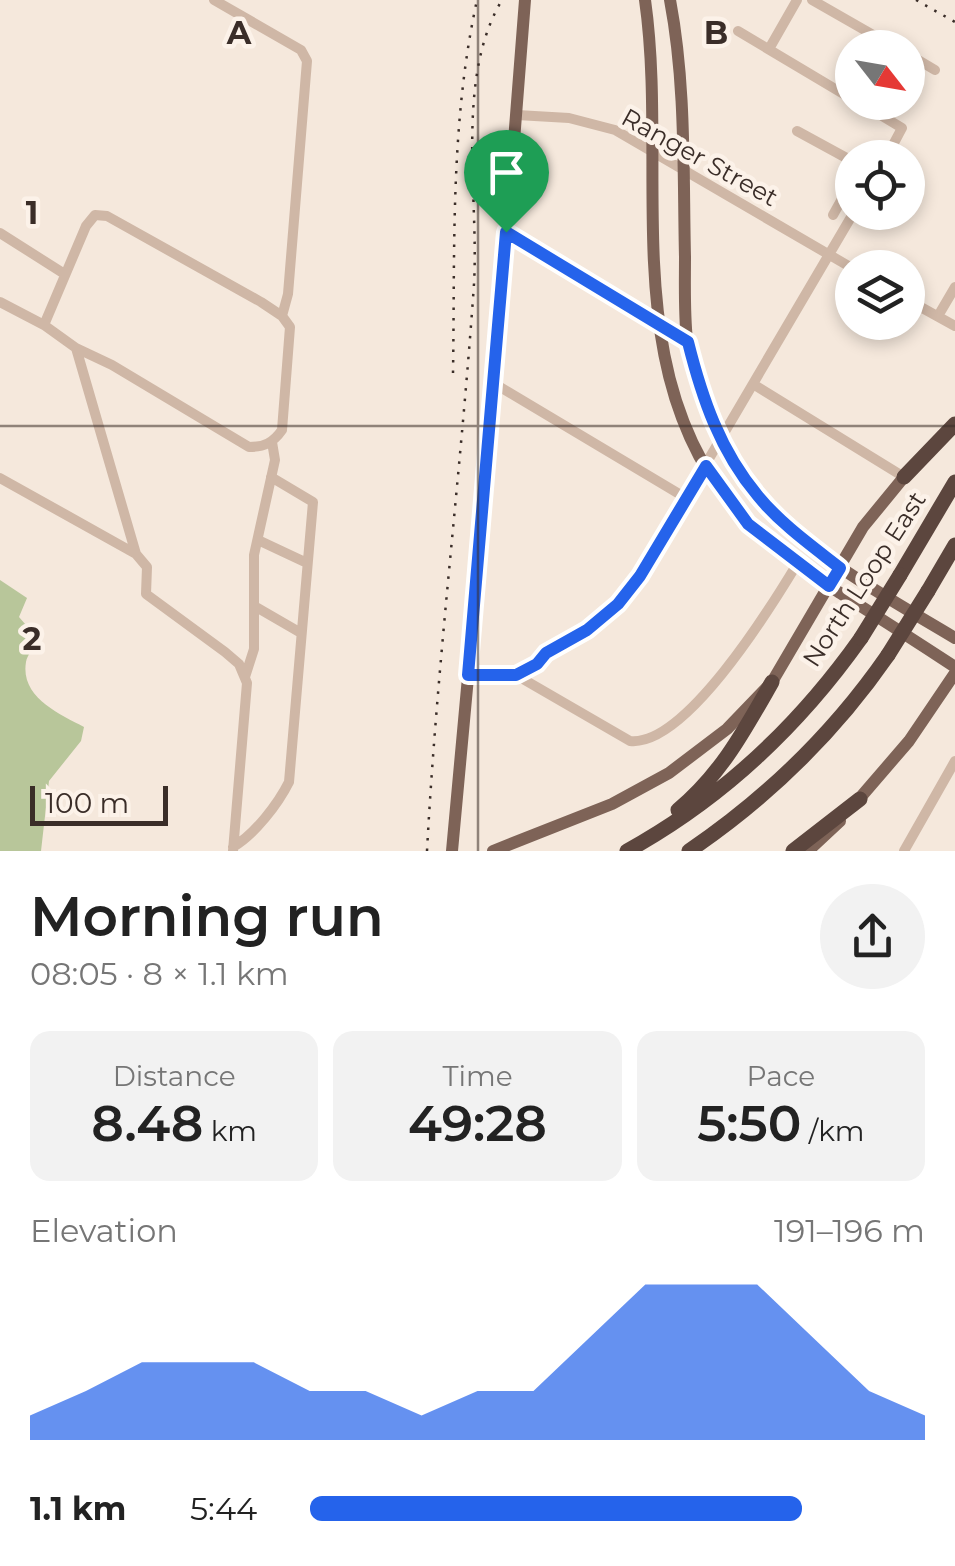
<!DOCTYPE html>
<html lang="en">
<head>
<meta charset="utf-8">
<style>
	body { margin:0; font-family:Montserrat,sans-serif; background:#f2f2f2; color:#222; height:100vh; display:flex; flex-direction:column; font-size:38px; white-space:nowrap }
	* { box-sizing:border-box; margin:0 }
	p { font-size:32px; color:#767676 }
	.icon { flex:none; width:55px; height:55px; fill:none; stroke:currentColor; stroke-width:2; stroke-linecap:round; stroke-linejoin:round }
	.map { position:relative; height:851px; overflow:hidden }
	.side { display:flex; flex-direction:column; background:#fff; flex:1 }
	.side>* { flex:none }
	.needle { width:65px; rotate:121deg }
	.tools { position:absolute; left:835px; top:30px; display:grid; gap:20px }
	.tools a { display:grid; place-items:center; width:90px; height:90px; border-radius:50%; background:#fff; box-shadow:0 5px 15px #0003; font-size:50px }
	.scale { position:absolute; left:30px; bottom:25px; width:138px; box-sizing:border-box; padding-left:10px; border:5px solid #3a2d28; border-top:0; font-size:28px; line-height:35px; white-space:nowrap; color:#3a2d28; -webkit-text-stroke:8px #fcf2e9; paint-order:stroke }
	.pin { position:absolute; display:grid; place-items:center; width:85px; height:85px; color:#fff; margin:-102px -42px; border-radius:50% 50% 50% 0; rotate:-45deg; box-shadow:0 0 10px #0007 }
	.pin .icon { rotate:45deg }
	.round { display:grid; place-items:center; flex:none; width:105px; height:105px; border-radius:52px; background:#f2f2f2 }
	.headline { display:flex; align-items:center; justify-content:space-between; height:170px; padding:0 30px }
	h1 { font-size:55px; font-weight:600; line-height:75px }
	.metrics { display:grid; grid-template-columns:repeat(3,1fr); gap:15px; height:170px; padding:10px 30px }
	.metrics div { display:grid; align-content:center; border-radius:20px; background:#f2f2f2; text-align:center }
	.metrics b { font-size:50px; font-weight:600 }
	.metrics small { font-size:28px; font-weight:400 }
	.metrics p { font-size:28px }
	.chart { height:280px; padding:20px 30px }
	.chart p { display:flex; justify-content:space-between }
	.chart svg { width:100%; height:180px; margin-top:10px; fill:#2563eb; opacity:.7 }
	ul { padding:0 30px; list-style:none; font-size:32px }
	li { display:grid; grid-template-columns:160px 120px 1fr; align-items:center; height:75px }
	li i { height:25px; border-radius:12px; background:#2563eb }
	.map>svg:first-child { display:block }
	.green { fill:#b8c69a }
	.lines { fill:none; stroke-linecap:round; stroke-linejoin:round }
	.minor { stroke:#cfb7a6; stroke-width:10 }
	.major { stroke:#7e6357; stroke-width:12 }
	.highway { stroke:#5c463e; stroke-width:15 }
	.rail { stroke:#3a2d28; stroke-width:2.5; stroke-dasharray:2.5 8; stroke-linecap:butt }
	.highway-bridge { stroke:#5c463e; stroke-width:15 }
	.route-casing { stroke:#fff; stroke-width:20 }
	.route { stroke:#2563eb; stroke-width:12 }
	.grid { fill:none; stroke:#3a2d28; stroke-width:2.5; stroke-opacity:0.55 }
	.labels { text-anchor:middle; dominant-baseline:central; stroke-width:9; stroke-linejoin:round; paint-order:stroke }
	.street-label { font-size:25px; fill:#3a2d28; stroke:#fcf2e9 }
	.grid-label { font-size:32px; text-anchor:middle; font-weight:bold; fill:#3a2d28; stroke:#fcf2e9; stroke-width:9; stroke-linejoin:round; paint-order:stroke }
</style>
</head>
<body>
<div class="map">
<svg width="955" height="851" viewBox="0 0 955 851">
	<rect width="100%" height="100%" fill="#f5e8dc"/>
	<!-- green -->
	<path class="green" d="M0 580 27 598 19 617 38 639C35 646 27 655 26 662 20 697 59 714 84 727L81 741 49 781 41 851H0Z"/>
	<g class="lines">
		<!-- minor -->
		<path class="minor" d="M214 0 301 50 307 61 288 294 282 316
			M812 0 896 48
			M738 31 852 99
			M769 49 797 0
			M908 54 935 70
			M859 102 902 128 886 158
			M517 115 569 118 615 130 852 268
			M797 131 852 161
			M833 215 852 181
			M0 233 63 273
			M506 233 687 342
			M908 300 955 326
			M0 302 44 325 86 226 95 215 107 216 261 302 282 316 290 327 282 430C273 443 264 447 249 447L112 365 76 348
			M938 316 955 287
			M44 325 76 348 136 554
			M495 384 686 498
			M753 384 904 477
			M0 478 136 554 147 567 146 594 225 652 239 664 247 683 233 851
			M258 540 307 563
			M256 607 301 633
			M468 675H516L630 741C685 747 771 607 797 564
			M516 675 537 664 546 653 587 630 618 604 640 576 854 212
			M245 677 254 649V555L275 460 272 442
			M233 847C255 834 278 804 289 782L313 502 271 477
			M904 851 955 761"/>
		<!-- major -->
		<path class="major" d="M645 0C670 175 611 382 749 525 775 552 809 572 840 593 878 617 917 642 955 667
			M670 0C686 84 683 171 685 257 685 284 684 313 687 340 694 395 723 456 759 497 812 558 887 597 955 638
			M853 806 909 741 955 673
			M452 851 495 384 525 0
			M493 851 612 804 669 773 727 729 772 682 863 527 904 477
			M808 851 840 821"/>
		<!-- highway -->
		<path class="highway" d="M904 477 955 424
			M900 575 955 482
			M928 591 955 545
			M678 810C722 773 744 731 772 682
			M627 851C723 798 798 727 861 638
			M689 851C767 798 834 733 888 655
			M793 851 860 799"/>
		<!-- rail -->
		<path class="rail" d="M916 0 955 22
			M453 373C455 249 450 123 477 0
			M427 851C437 661 461 473 474 284 479 195 455 78 502 0"/>
		<!-- highway-bridge -->
		<path class="highway-bridge" d="M861 638 900 575
			M888 655 928 591"/>
	</g>
	<g class="lines">
		<defs>
			<path id="route" d="M506 232 688 342C702 398 720 451 758 496 781 524 812 546 840 568L829 586 748 524 706 466 640 576 618 604 587 630 546 653 537 664 516 675H468Z"/>
		</defs>
		<!-- route casing -->
		<use href="#route" class="route-casing"/>
		<!-- route -->
		<use href="#route" class="route"/>
	</g>
	<!-- grid -->
	<path class="grid" d="M478 0V851M0 426H955"/>
	<g class="labels">
		<!-- street labels -->
		<g class="street-label">
			<text transform="translate(700 157) rotate(29)">Ranger Street</text>
			<text transform="translate(864 579) rotate(-57)">North Loop East</text>
		</g>
	</g>
	<g class="grid-label">
		<text x="239" y="44">A</text>
		<text x="716" y="44">B</text>
		<text x="32" y="224">1</text>
		<text x="32" y="650">2</text>
	</g>
</svg>
<div class="tools">
<a><svg class="needle" viewBox="-14 -14 28 28"><path d="M0-13l5 13h-10z" fill="#e53935"/><path d="M0 13l5-13h-10z" fill="#767676"/></svg></a>
<a><svg class="icon" aria-label="locate" viewBox="0 0 24 24"><circle cx="12" cy="12" r="6"/><path d="M12 2v4M12 18v4M2 12h4M18 12h4"/></svg></a>
<a><svg class="icon" aria-label="layers" viewBox="0 0 24 24"><path d="M12 4l9 5-9 5-9-5zM3 14l9 5 9-5"/></svg></a>
</div>
<div class="scale">100 m</div>
<div class="pin" style="left:506px;top:232px;background:#1e9e55"><svg class="icon" aria-label="arrive" viewBox="0 0 24 24"><path d="M6 21V4h12l-3 4 3 4H6"/></svg></div>
</div>
<section class="side">
<div class="headline"><div><h1>Morning run</h1><p>08:05 · 8 × 1.1 km</p></div><a class="round"><svg class="icon" aria-label="share" viewBox="0 0 24 24"><path d="M12 15V3M7 8l5-5 5 5M5 13v7h14v-7"/></svg></a></div>
<div class="metrics">
<div><p>Distance</p><b>8.48<small> km</small></b></div>
<div><p>Time</p><b>49:28</b></div>
<div><p>Pace</p><b>5:50<small> /km</small></b></div>
</div>
<div class="chart"><p><span>Elevation</span>191–196 m</p>
<svg viewBox="0 0 160 44" preserveAspectRatio="none"><path d="M0 44V38L10 32L20 25L30 25L40 25L50 32L60 32L70 38L80 32L90 32L100 19L110 6L120 6L130 6L140 19L150 32L160 38V44z"/></svg>
</div>
<ul>
<li><b>1.1 km</b>5:44<i style="width:80%"></i></li>
</ul>
</section>
</body>
</html>
